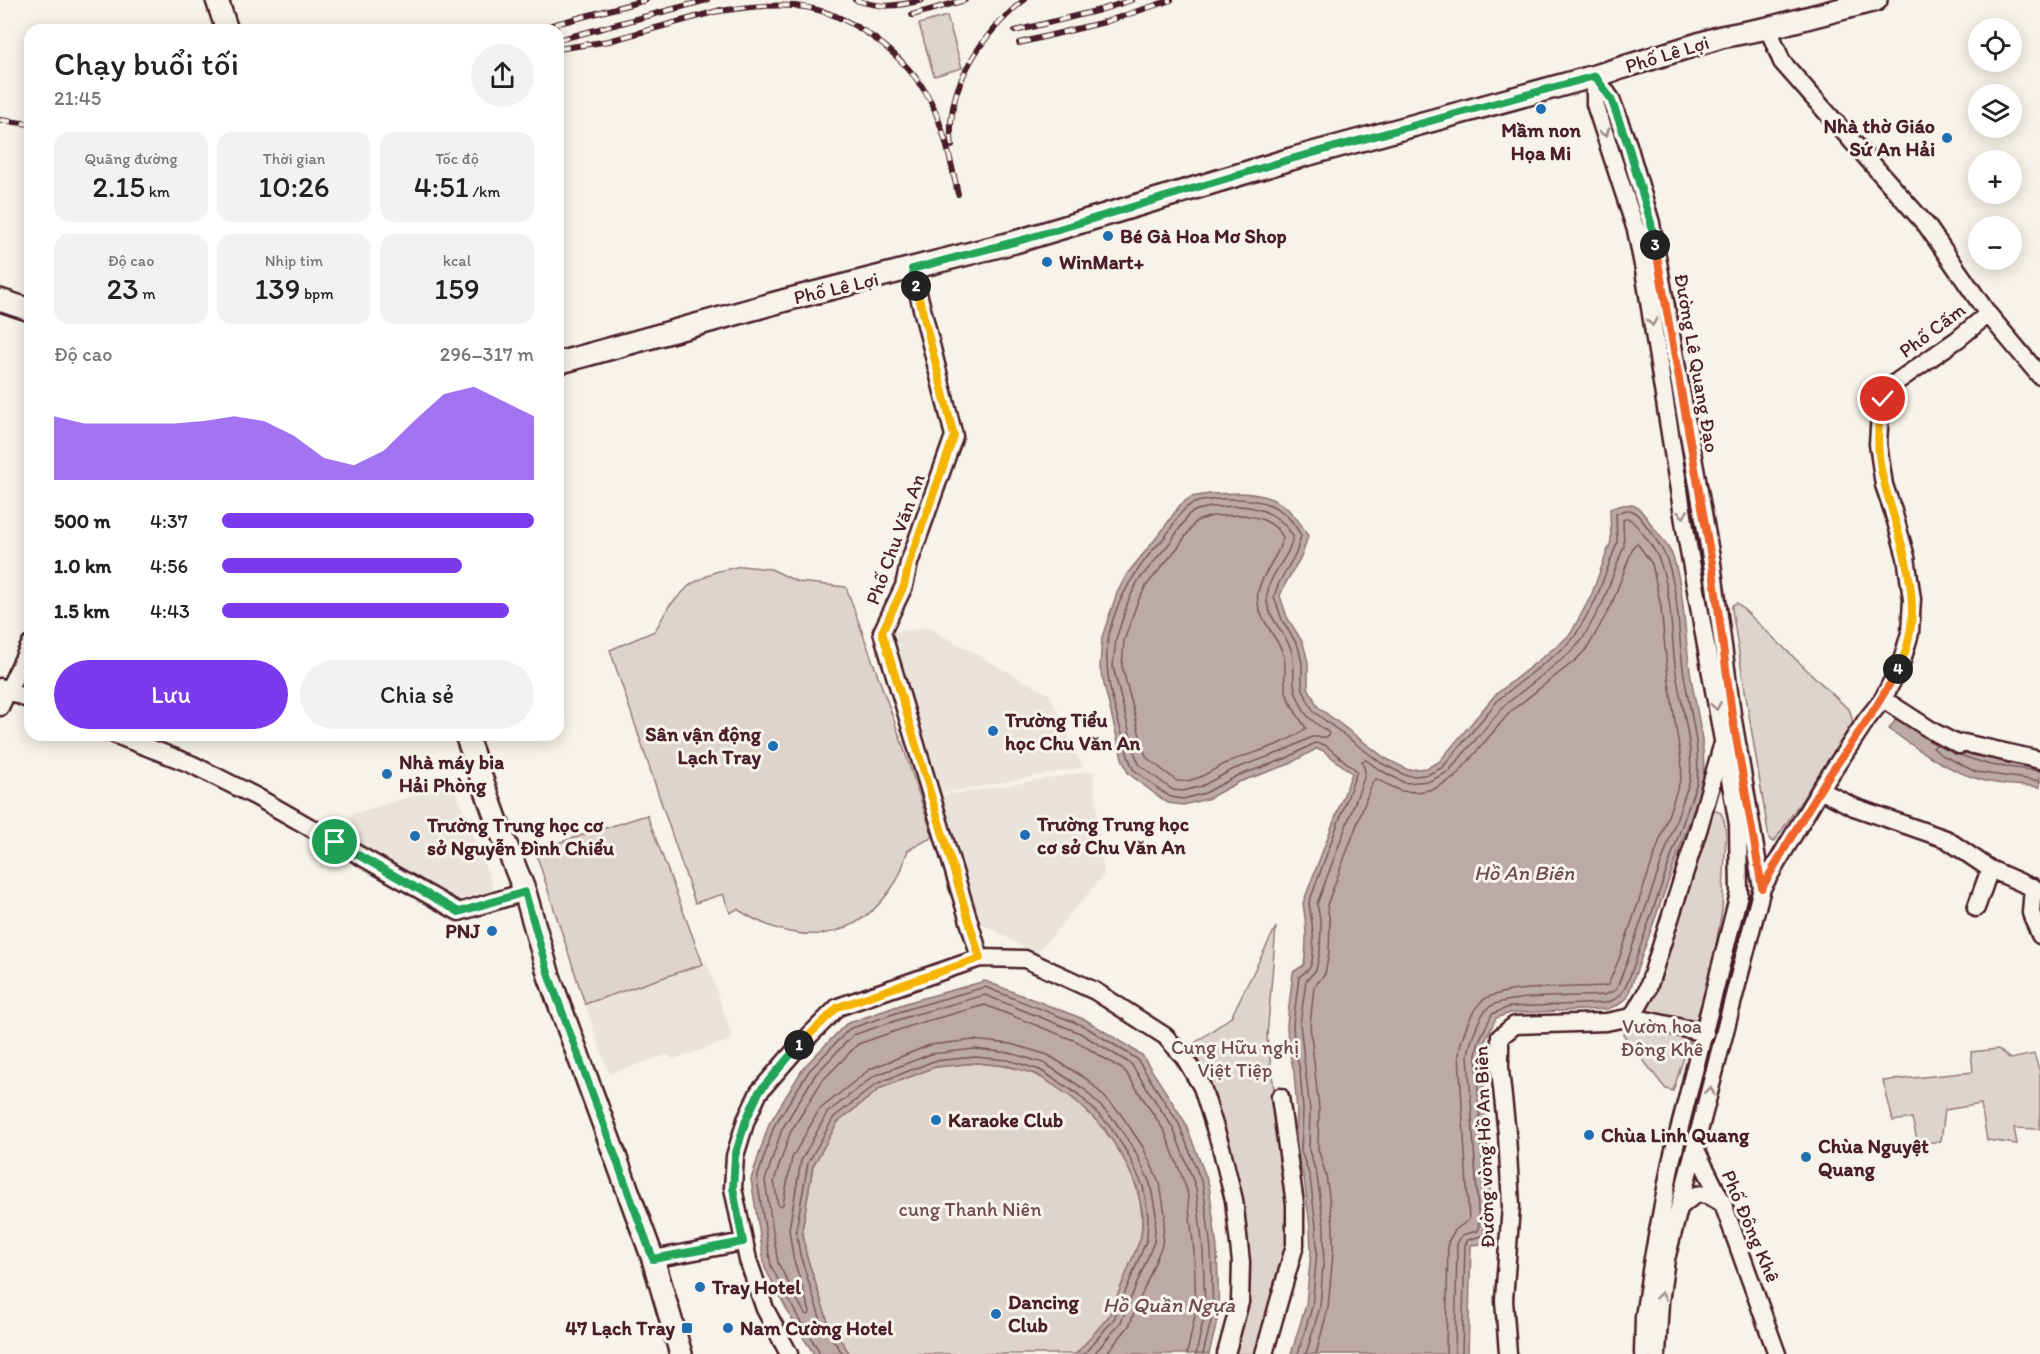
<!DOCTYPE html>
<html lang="vi">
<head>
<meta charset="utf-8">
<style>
	body { margin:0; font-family:Itim,sans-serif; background:#f2f2f2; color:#222; height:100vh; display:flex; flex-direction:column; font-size:22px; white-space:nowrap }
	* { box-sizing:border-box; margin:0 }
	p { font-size:20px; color:#767676 }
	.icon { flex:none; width:33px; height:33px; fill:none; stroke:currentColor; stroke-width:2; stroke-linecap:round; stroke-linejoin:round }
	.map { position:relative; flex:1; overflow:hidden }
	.details { position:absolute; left:24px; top:24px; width:540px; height:717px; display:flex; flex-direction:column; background:#fff; border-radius:18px; box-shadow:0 3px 15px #0003 }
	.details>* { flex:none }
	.controls { position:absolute; left:1968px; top:18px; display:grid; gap:12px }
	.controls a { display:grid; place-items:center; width:54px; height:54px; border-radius:50%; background:#fff; box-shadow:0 3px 15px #0003; font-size:30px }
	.pin { position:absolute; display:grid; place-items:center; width:51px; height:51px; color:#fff; margin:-26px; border:3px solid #fff; border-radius:50%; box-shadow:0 2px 6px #0007 }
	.km { position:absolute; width:30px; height:30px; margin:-15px; border-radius:50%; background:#222; color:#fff; font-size:16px; line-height:30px; text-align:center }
	.round { display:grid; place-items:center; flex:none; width:63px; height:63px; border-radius:32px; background:#f2f2f2 }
	.summary { display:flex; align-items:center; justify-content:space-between; height:102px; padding:0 30px }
	h1 { font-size:33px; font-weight:600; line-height:45px }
	.figures { display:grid; grid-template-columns:repeat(3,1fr); gap:9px; height:102px; padding:6px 30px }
	.figures div { display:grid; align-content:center; border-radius:15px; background:#f2f2f2; text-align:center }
	.figures b { font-size:30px; font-weight:600 }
	.figures small { font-size:16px; font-weight:400 }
	.figures p { font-size:16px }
	.chart { height:168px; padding:12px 30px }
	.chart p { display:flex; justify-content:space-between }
	.chart svg { width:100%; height:108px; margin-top:6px; fill:#7c3aed; opacity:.7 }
	.action { display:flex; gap:12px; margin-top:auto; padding:12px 30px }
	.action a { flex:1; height:69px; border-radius:36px; background:#7c3aed; color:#fff; font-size:24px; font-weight:600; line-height:69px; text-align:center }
	.action a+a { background:#f2f2f2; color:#222 }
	ul { padding:0 30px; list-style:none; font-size:20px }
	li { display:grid; grid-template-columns:96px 72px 1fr; align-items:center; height:45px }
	li i { height:15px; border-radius:8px; background:#7c3aed }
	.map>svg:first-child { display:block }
	.built { fill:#eae3da }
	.green { fill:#ded4cc; stroke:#947a7c; stroke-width:1.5 }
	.water { fill:#bcaaa7; stroke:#8e7275; stroke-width:1.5 }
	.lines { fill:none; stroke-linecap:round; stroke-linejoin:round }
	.shore { stroke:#78575d; stroke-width:1.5 }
	.minor-casing { stroke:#4a1f2b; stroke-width:21 }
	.major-casing { stroke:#4a1f2b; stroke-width:26 }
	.minor { stroke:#f7f3e8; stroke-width:16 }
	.major { stroke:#f7f3e8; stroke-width:21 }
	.rail-casing { stroke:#4a1f2b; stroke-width:6 }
	.rail { stroke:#f7f3e8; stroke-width:4; stroke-dasharray:11; stroke-linecap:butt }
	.oneway { stroke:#a0898a }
	.split-1-casing { stroke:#fff; stroke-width:12 }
	.split-2-casing { stroke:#fff; stroke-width:12 }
	.split-3-casing { stroke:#fff; stroke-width:12 }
	.split-4-casing { stroke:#fff; stroke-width:12 }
	.split-5-casing { stroke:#fff; stroke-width:12 }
	.split-1 { stroke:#22a559; stroke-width:8 }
	.split-2 { stroke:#f5b400; stroke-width:8 }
	.split-3 { stroke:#22a559; stroke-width:8 }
	.split-4 { stroke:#f0652b; stroke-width:8 }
	.split-5 { stroke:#f5b400; stroke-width:8 }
	.poi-dot { fill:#1f6fb2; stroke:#f7f3e8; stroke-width:2 }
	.labels { text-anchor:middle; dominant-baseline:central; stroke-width:6; stroke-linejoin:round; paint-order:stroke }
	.street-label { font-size:20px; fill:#4a1f2b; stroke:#f7f3e8 }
	.poi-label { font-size:20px; font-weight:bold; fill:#4a1f2b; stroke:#f7f3e8; text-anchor:start }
	.park-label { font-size:20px; fill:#6f4c53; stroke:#f7f3e8 }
	.water-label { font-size:21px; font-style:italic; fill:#6c4950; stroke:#f7f3e8 }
</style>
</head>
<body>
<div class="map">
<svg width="2040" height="1354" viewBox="0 0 2040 1354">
	<rect width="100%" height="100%" fill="#f7f3e8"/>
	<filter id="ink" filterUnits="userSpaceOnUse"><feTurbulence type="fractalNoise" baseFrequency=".0167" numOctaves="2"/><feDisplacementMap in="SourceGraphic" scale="12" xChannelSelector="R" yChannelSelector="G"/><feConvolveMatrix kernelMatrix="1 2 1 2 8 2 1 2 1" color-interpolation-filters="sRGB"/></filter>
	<g filter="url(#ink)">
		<!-- built -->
		<path class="built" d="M929 628 1050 695 1083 767 935 795 894 632Z
			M1093 771 1104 875 1036 954 976 920 940 796Z
			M453 784 496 894 457 909 365 857 349 815Z
			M707 963 733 1039 672 1060 669 1054 609 1074 585 1004Z"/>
		<!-- green -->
		<path class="green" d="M947 16 962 68 934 76 919 24Z
			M741 566 771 569 798 582 846 587 901 740 933 837 908 850C904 860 902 871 897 880 857 946 796 947 737 909L730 913 723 894 695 903 610 650 655 631 669 606 691 584 715 572Z
			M1737 603 1850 711 1853 723 1774 842 1771 841 1769 838 1732 610V605Z
			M1714 810 1721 813 1724 820 1726 836 1722 911 1711 973 1673 1091 1666 1089 1661 1083 1623 1034 1629 1026 1639 1022 1659 985 1707 816Z
			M647 815 703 964 585 1004 535 850Z
			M1276 927 1267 1037 1295 1245 1261 1354H1235C1238 1341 1243 1327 1245 1314 1257 1220 1227 1130 1192 1045L1231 1017Z
			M1998 1049 2010 1059 2034 1054 2040 1072V1129L2014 1128 2017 1144 1987 1140 1981 1104 1945 1110 1941 1141 1918 1144 1912 1118 1893 1121 1883 1081 1973 1072 1971 1052Z
			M976 1063C997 1065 1019 1067 1038 1076 1092 1101 1150 1173 1141 1235 1139 1251 1118 1301 1109 1316 1100 1330 1087 1342 1076 1354H850L828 1322 806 1254 802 1230 813 1166 838 1122 881 1088 935 1067Z"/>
		<!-- water -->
		<path class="water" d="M1242 493C1276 495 1292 507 1308 536L1302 555 1284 586 1280 596 1287 617 1303 643 1308 662V687L1318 707 1385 758 1408 770 1427 768 1439 762 1495 695 1563 641 1571 633 1591 596 1611 541 1610 509C1635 498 1639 507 1653 527 1660 536 1669 546 1673 557 1685 593 1684 633 1690 670 1695 707 1707 745 1703 783L1627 998 1618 1005 1607 1009 1510 1013 1496 1018 1484 1043 1482 1054 1492 1226 1490 1239 1481 1244 1471 1245 1468 1354H1291L1306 1305 1311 1252 1310 1227 1304 1178 1295 1152 1297 1111 1294 1072 1288 1045 1287 1024 1293 972 1304 965C1307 944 1307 925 1303 903L1352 773 1322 750 1316 749 1287 765 1239 782 1207 799 1183 805 1168 803 1155 794 1128 773 1122 758 1100 668 1102 637 1117 593 1127 574 1161 532 1180 505 1191 497 1209 494Z
			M1899 715 1964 750 1991 759 2040 766V787C2019 785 1995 785 1975 778 1948 770 1912 746 1889 729Z
			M985 981 1086 1020 1142 1055 1185 1122 1209 1185 1217 1249 1219 1314 1209 1354H1076L1109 1316 1141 1237 1143 1215 1137 1187 1123 1157 1104 1128 1074 1099 1038 1075 1008 1066 976 1063 935 1067 881 1088 838 1122 813 1166 802 1230 806 1254 828 1322 850 1354H814L795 1325 765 1268 751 1179 769 1124 804 1067 846 1024 909 1002Z"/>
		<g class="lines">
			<!-- shore -->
			<path class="shore" d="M1241 506C1263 508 1282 517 1293 536 1290 558 1269 573 1267 595 1265 615 1284 631 1291 649 1296 663 1292 676 1295 690 1297 697 1301 704 1304 711 1309 720 1320 726 1328 732L1329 735 1327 737H1312L1281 752 1234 769 1202 786 1183 791 1173 790 1163 783 1139 764 1135 754 1113 667 1116 639 1129 599 1138 581 1172 540 1189 514 1197 510 1211 507Z
				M1241 515C1257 516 1275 522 1283 537 1279 557 1262 572 1258 592 1254 614 1274 632 1282 651 1288 665 1283 678 1286 692 1290 706 1299 717 1306 728 1286 745 1257 751 1233 760 1215 767 1197 784 1177 781L1147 758 1144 751 1122 666 1124 641 1137 603 1146 586 1179 546 1196 521 1212 516Z
				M1946 749 1936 745 1933 748 1940 754 1976 772 2040 781
				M1959 755 1990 765 2040 771
				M819 1354 818 1349 800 1321 771 1266 757 1179 774 1126 809 1071 849 1029 911 1008 985 987 1084 1026 1137 1059 1179 1124 1203 1186 1211 1250 1213 1313 1203 1354
				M843 1354 822 1324 800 1255 796 1230 808 1163 834 1117 878 1083 934 1061 975 1057 1008 1060 1040 1070 1078 1094 1109 1125 1128 1154 1143 1186 1148 1215 1147 1239 1114 1319 1084 1354
				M1094 1354 1121 1322 1154 1242 1156 1214 1150 1183 1135 1151 1115 1121 1084 1089 1044 1063 1010 1053 975 1049 931 1054 874 1076 827 1113 801 1161 789 1229 793 1257 810 1312 809 1315 805 1314 778 1263 765 1181 782 1129 815 1075 853 1035 913 1015 985 995 1080 1033 1131 1064 1173 1128 1196 1188 1203 1250 1205 1312 1196 1354
				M1106 1354 1129 1326 1162 1245 1165 1214 1160 1184 1143 1147 1120 1113 1088 1080 1048 1055 1011 1044 973 1040 930 1045 870 1069 819 1110 792 1158 783 1204 781 1206 778 1205 774 1181 790 1133 822 1081 858 1044 916 1024 985 1005 1076 1041 1125 1071 1165 1132 1187 1190 1194 1251 1196 1311 1187 1354
				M1298 1354 1312 1307 1317 1252 1316 1226 1310 1177 1301 1151 1303 1110 1300 1071 1294 1044 1293 1024 1299 977C1302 974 1308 971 1310 967 1317 951 1312 920 1309 903L1357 771 1325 745 1315 743 1285 759 1237 776 1205 793 1183 799 1171 797 1158 789 1133 769 1128 756C1119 718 1102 680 1108 640 1113 607 1131 577 1152 551 1157 545 1163 540 1167 534 1173 526 1178 514 1186 508 1195 500 1209 500 1221 499 1256 498 1284 501 1301 536L1296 553 1279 583 1274 596 1282 620 1298 646 1302 663V687L1307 699 1314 712 1381 763 1405 775 1416 776 1429 774 1443 767 1499 699 1566 646 1575 636 1596 599 1617 543 1616 514C1621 511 1627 508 1633 511 1641 516 1664 550 1667 560 1679 594 1678 632 1683 668 1688 706 1701 744 1697 782L1634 965C1627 982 1626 997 1606 1003L1509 1007 1492 1014 1479 1041 1476 1055 1486 1225 1484 1235 1468 1240 1465 1245 1462 1354
				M1306 1354 1320 1307 1324 1252V1226L1317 1176 1309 1150 1310 1110 1300 1024 1306 981 1316 970 1320 952 1321 923 1317 904 1364 778 1365 771 1362 761 1366 760 1378 769 1405 783 1430 781 1448 772 1505 705 1571 652 1582 640 1603 602 1624 546 1623 520 1628 518C1638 525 1656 550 1660 562 1672 595 1671 632 1675 666 1680 704 1694 743 1690 780L1627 962 1616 990 1604 995C1580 997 1504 994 1488 1008 1479 1015 1470 1043 1468 1055L1479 1225 1477 1231 1462 1235 1457 1244 1455 1354
				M1316 1354 1328 1308 1333 1253V1225L1326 1175 1318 1149 1319 1109 1310 1025 1314 987 1325 974 1329 953 1330 923 1327 905 1373 781 1376 779 1401 791 1417 792 1434 789 1454 778 1511 711 1577 659 1588 647 1611 606 1634 545 1637 543 1652 564 1661 607 1667 669 1682 767 1681 778 1619 959 1608 985 1603 986C1575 988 1504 985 1483 1000 1471 1009 1460 1041 1459 1055L1469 1220 1455 1230 1448 1242 1446 1354"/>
			<defs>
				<path id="minor" d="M1768 28 1782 62 1927 226 1988 314 2040 376
					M1595 76V104L1636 230 1644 270 1686 534 1738 824 1739 894 1671 1162 1653 1258 1644 1317 1643 1354
					M1595 76 1611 99 1628 145 1651 223 1712 563 1732 714 1762 888
					M912 269 954 436 909 563 904 586 882 632 980 958
					M0 687 30 700
					M1883 699 1934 732 1959 745 1964 743 2040 760
					M0 707 30 645
					M116 735 191 764 255 796 459 912 525 892
					M1820 790 1854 807 1946 839 1990 869 2040 891
					M2033 887 2031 913 2040 935
					M1976 908 1990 869
					M1632 1017 1647 991 1699 827 1722 746
					M1695 1148 1723 1204 1777 1354
					M1679 1208C1697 1191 1702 1190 1723 1204
					M653 1259 743 1242
					M789 1354 765 1309 748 1260 733 1188 735 1156 746 1120 759 1092 799 1046 838 1007 980 958 1025 959 1095 991 1165 1036 1184 1057 1202 1087 1221 1147 1234 1200 1241 1262 1240 1302 1226 1354
					M1264 1354 1295 1245V1204L1280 1097
					M1508 1354 1504 1300 1511 1206 1507 1134 1500 1070V1037L1515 1025 1606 1022 1632 1017 1705 1033
					M1657 1354 1660 1302 1666 1259 1762 888 1820 790 1867 719 1883 699 1901 664 1910 633 1912 599 1906 557 1893 511 1884 485 1878 444 1880 413 1883 399 1892 385 1958 339 1988 314"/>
				<path id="major" d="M217 0 227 30
					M0 300 30 310
					M558 363 786 300 1015 242 1291 159 1595 76 1721 37 1768 28 1876 0
					M466 735 499 827 525 892 549 976 653 1259 681 1354"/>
			</defs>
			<!-- minor casing -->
			<use href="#minor" class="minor-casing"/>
			<!-- major casing -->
			<use href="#major" class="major-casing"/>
			<!-- minor -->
			<use href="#minor" class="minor"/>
			<!-- major -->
			<use href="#major" class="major"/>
			<defs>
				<path id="rail" d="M855 0C881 8 896 7 922 0
					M713 12C740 8 767 4 795 6 848 10 907 55 931 102 945 131 951 163 958 194
					M912 15 965 0
					M533 30 646 0
					M1015 31 1100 10 1132 0
					M558 40 707 0
					M1019 43 1105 22 1171 0
					M558 49 609 41 721 10
					M0 120 30 124
					M952 146C944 88 981 35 1024 0"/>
			</defs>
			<!-- rail casing -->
			<use href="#rail" class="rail-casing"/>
			<!-- rail -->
			<use href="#rail" class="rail"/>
		</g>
		<!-- one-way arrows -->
		<defs><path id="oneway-chevron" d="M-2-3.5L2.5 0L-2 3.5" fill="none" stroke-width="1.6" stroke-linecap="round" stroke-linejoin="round" transform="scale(1.5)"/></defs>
		<g class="oneway">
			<use href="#oneway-chevron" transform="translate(1605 133) rotate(71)"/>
			<use href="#oneway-chevron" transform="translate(1652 322) rotate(81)"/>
			<use href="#oneway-chevron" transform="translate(1683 514) rotate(82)"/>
			<use href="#oneway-chevron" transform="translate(1716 706) rotate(80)"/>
			<use href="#oneway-chevron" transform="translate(1710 1091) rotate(-76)"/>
			<use href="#oneway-chevron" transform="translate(1661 1296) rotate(-83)"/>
		</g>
	</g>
	<g class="lines" filter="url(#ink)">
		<defs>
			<path id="split-1" d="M335 842 459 912 525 892 549 976 653 1259 743 1242 733 1188 735 1156 746 1120 759 1092 799 1045"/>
			<path id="split-2" d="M799 1045 838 1007 980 958 882 632 904 586 909 563 954 436 916 286"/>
			<path id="split-3" d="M916 286 912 269 1029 238 1291 159 1595 76 1611 99 1628 145 1651 223 1655 245"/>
			<path id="split-4" d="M1655 245 1712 563 1732 714 1762 888C1783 851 1805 813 1828 777 1852 742 1878 707 1898 669"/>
			<path id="split-5" d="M1883 399C1876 427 1877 458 1885 486 1901 545 1929 610 1898 669"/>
		</defs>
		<!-- split-1 casing -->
		<use href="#split-1" class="split-1-casing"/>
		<!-- split-2 casing -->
		<use href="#split-2" class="split-2-casing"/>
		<!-- split-3 casing -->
		<use href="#split-3" class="split-3-casing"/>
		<!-- split-4 casing -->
		<use href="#split-4" class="split-4-casing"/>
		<!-- split-5 casing -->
		<use href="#split-5" class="split-5-casing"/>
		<!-- split-1 -->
		<use href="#split-1" class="split-1"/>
		<!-- split-2 -->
		<use href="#split-2" class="split-2"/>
		<!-- split-3 -->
		<use href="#split-3" class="split-3"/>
		<!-- split-4 -->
		<use href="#split-4" class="split-4"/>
		<!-- split-5 -->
		<use href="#split-5" class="split-5"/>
	</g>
	<!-- markers -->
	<g class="poi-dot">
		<circle cx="1541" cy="109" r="6"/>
		<circle cx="1947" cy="138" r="6"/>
		<circle cx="1108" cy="236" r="6"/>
		<circle cx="1047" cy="262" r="6"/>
		<circle cx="993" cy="731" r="6"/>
		<circle cx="773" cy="746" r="6"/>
		<circle cx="387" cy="774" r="6"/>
		<circle cx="1025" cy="835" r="6"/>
		<circle cx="415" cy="836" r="6"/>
		<circle cx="492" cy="931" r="6"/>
		<circle cx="936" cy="1120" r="6"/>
		<circle cx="1589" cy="1135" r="6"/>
		<circle cx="1806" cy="1157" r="6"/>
		<circle cx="700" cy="1287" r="6"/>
		<circle cx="996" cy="1314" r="6"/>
		<rect x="681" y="1322" width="12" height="12" rx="3"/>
		<circle cx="728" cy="1328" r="6"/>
	</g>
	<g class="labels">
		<!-- street labels -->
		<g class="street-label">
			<text transform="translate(1667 54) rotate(-17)">Phố Lê Lợi</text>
			<text transform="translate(836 288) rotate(-13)">Phố Lê Lợi</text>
			<text transform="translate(1932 330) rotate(-37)">Phố Cấm</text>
			<text transform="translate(1697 363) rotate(80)">Đường Lê Quang Đạo</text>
			<text transform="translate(895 539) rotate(-70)">Phố Chu Văn An</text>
			<text transform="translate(1484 1147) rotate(-92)">Đường vòng Hồ An Biên</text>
			<text transform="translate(1751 1226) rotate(67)">Phố Đông Khê</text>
		</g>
		<!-- poi labels -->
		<g class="poi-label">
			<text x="1935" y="126" text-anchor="end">Nhà thờ Giáo<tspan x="1935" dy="23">Sứ An Hải</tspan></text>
			<text x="1541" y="130" text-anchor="middle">Mầm non<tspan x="1541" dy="23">Họa Mi</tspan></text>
			<text x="1120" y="236">Bé Gà Hoa Mơ Shop</text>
			<text x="1059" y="262">WinMart+</text>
			<text x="1005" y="720">Trường Tiểu<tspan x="1005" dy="23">học Chu Văn An</tspan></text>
			<text x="761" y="734" text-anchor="end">Sân vận động<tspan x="761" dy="23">Lạch Tray</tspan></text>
			<text x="399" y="762">Nhà máy bia<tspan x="399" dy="23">Hải Phòng</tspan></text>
			<text x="1037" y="824">Trường Trung học<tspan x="1037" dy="23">cơ sở Chu Văn An</tspan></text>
			<text x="427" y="825">Trường Trung học cơ<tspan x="427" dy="23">sở Nguyễn Đình Chiểu</tspan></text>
			<text x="480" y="931" text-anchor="end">PNJ</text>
			<text x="948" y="1120">Karaoke Club</text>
			<text x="1601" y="1135">Chùa Linh Quang</text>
			<text x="1818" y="1146">Chùa Nguyệt<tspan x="1818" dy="23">Quang</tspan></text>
			<text x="712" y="1287">Tray Hotel</text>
			<text x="1008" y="1302">Dancing<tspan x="1008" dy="23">Club</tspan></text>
			<text x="675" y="1328" text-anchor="end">47 Lạch Tray</text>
			<text x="740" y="1328">Nam Cường Hotel</text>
		</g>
		<!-- park labels -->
		<g class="park-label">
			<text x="1662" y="1026">Vườn hoa<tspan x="1662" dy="23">Đông Khê</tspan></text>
			<text x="1235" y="1047">Cung Hữu nghị<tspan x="1235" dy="23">Việt Tiệp</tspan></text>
			<text x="970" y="1209">cung Thanh Niên</text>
		</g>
		<!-- water labels -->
		<g class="water-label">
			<text x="1524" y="872">Hồ An Biên</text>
			<text x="1169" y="1304">Hồ Quần Ngựa</text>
		</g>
	</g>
</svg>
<div class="controls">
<a><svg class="icon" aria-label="locate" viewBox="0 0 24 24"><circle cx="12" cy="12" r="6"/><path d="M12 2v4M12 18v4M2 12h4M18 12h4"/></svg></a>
<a><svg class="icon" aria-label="layers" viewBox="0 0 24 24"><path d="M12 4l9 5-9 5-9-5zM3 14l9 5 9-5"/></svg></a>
<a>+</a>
<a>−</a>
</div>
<div class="pin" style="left:335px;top:842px;background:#1e9e55"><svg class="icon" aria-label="arrive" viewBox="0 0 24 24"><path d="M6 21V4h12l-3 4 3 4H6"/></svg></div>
<div class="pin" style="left:1883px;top:399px;background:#d93025"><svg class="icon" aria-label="check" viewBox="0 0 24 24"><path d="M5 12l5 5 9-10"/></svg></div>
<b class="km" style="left:799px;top:1045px">1</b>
<b class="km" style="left:916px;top:286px">2</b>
<b class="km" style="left:1655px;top:245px">3</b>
<b class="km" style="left:1898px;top:669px">4</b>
<section class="details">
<div class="summary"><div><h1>Chạy buổi tối</h1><p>21:45</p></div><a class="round"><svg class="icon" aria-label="share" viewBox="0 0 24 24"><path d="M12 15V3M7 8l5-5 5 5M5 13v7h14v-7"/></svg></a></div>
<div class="figures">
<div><p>Quãng đường</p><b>2.15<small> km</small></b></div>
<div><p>Thời gian</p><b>10:26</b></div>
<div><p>Tốc độ</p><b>4:51<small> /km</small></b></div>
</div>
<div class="figures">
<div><p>Độ cao</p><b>23<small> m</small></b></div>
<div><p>Nhịp tim</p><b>139<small> bpm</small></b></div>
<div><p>kcal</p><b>159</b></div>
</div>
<div class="chart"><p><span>Độ cao</span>296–317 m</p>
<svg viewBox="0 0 160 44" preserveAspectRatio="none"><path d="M0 44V18L10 21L20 21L30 21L40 21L50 20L60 18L70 20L80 26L90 35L100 38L110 32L120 20L130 9L140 6L150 12L160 18V44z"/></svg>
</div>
<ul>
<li><b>500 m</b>4:37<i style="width:100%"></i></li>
<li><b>1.0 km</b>4:56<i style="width:77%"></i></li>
<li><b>1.5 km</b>4:43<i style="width:92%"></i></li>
</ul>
<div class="action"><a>Lưu</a><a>Chia sẻ</a></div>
</section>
</div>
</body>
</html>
